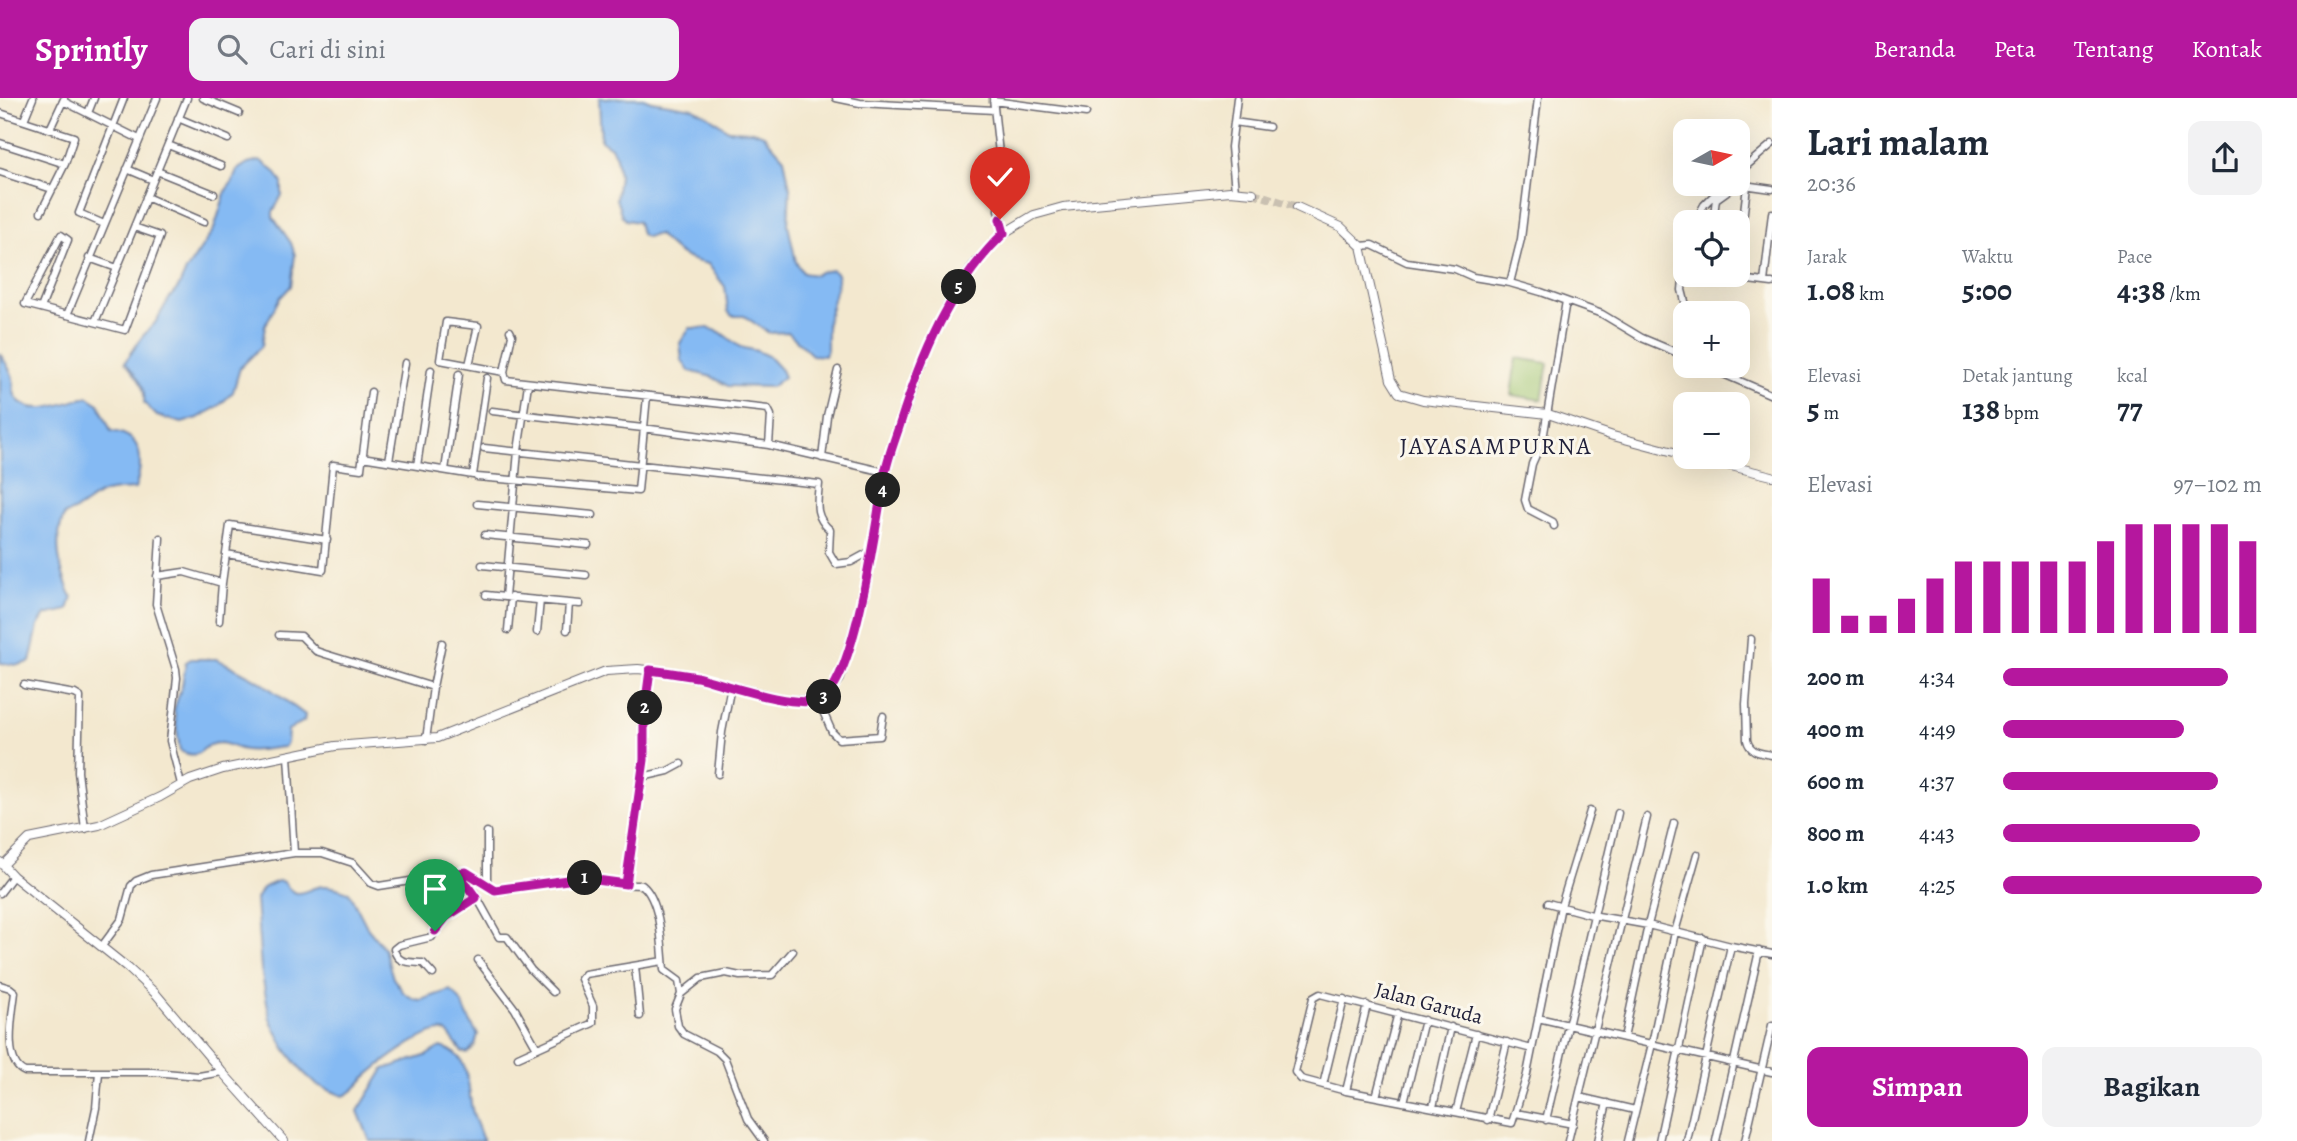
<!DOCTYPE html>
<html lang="id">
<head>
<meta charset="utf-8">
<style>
	body { margin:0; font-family:Alegreya,serif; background:#f2f2f3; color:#1f2937; height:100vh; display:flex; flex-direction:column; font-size:26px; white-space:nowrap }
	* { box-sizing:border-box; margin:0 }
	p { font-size:23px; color:#747a83 }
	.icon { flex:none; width:38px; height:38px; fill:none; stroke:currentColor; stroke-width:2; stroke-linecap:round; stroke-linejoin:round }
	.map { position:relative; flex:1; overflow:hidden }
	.drawer { display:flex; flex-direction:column; background:#fff; width:525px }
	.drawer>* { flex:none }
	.needle { width:46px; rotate:81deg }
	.tools { position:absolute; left:1673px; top:21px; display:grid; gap:14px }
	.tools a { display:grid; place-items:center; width:77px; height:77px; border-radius:14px; background:#fff; box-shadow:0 7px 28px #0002; font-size:35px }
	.pin { position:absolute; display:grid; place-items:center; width:60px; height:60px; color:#fff; margin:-72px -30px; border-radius:50% 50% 50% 0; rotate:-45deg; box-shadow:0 0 7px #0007 }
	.pin .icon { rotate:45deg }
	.km { position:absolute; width:35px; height:35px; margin:-18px; border-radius:50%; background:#222; color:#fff; font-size:19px; line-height:35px; text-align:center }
	.round { display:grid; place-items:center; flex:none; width:74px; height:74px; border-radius:14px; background:#f2f2f3 }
	.headline { display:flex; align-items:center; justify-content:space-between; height:119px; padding:0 35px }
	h1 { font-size:38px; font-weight:700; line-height:52px }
	.stats { display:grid; grid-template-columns:repeat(3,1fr); gap:10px; height:119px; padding:7px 35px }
	.stats div { display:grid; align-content:center }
	.stats b { font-size:30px; font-weight:700 }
	.stats small { font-size:19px; font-weight:400 }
	.stats p { font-size:19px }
	.chart { height:196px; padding:14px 35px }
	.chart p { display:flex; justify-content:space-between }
	.chart svg { width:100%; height:126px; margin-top:7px; stroke:#b5179e; stroke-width:6 }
	.action { display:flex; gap:14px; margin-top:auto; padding:14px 35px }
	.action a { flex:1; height:80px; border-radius:14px; background:#b5179e; color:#fff; font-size:28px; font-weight:700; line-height:80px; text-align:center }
	.action a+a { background:#f2f2f3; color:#1f2937 }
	ul { padding:0 35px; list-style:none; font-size:23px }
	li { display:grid; grid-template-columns:112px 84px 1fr; align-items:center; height:52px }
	li i { height:18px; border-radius:9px; background:#b5179e }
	header { display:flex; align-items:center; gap:42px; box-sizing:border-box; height:98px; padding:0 35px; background:#b5179e; color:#fff }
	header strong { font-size:33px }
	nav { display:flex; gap:38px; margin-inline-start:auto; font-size:24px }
	.search { width:490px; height:63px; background:#f2f2f3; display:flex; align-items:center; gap:18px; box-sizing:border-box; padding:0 24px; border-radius:14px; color:#747a83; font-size:26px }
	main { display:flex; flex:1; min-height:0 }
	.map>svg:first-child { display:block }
	.green { fill:#9ec46e; stroke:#607354; stroke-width:2 }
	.water { fill:#85baf3; stroke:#546e97; stroke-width:2 }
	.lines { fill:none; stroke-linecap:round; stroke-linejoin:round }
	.tertiary-tunnel { stroke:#c9c0b1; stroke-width:8; stroke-dasharray:8 4; stroke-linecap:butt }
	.minor-casing { stroke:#6b676f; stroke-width:9 }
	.tertiary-casing { stroke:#6b676f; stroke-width:10 }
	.minor { stroke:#fff; stroke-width:6 }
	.tertiary { stroke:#fff; stroke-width:8 }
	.route-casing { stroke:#fff; stroke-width:14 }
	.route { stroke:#b5179e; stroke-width:9 }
	.labels { text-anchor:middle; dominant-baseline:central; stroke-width:6; stroke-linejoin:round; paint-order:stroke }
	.street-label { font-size:21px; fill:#22223b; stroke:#fbf7ec }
	.quarter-label { font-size:24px; letter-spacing:2px; fill:#22223b; stroke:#fbf7ec }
</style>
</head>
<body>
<header>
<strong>Sprintly</strong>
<div class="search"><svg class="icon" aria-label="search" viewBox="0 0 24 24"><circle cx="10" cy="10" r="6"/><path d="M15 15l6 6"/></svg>Cari di sini</div>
<nav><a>Beranda</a><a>Peta</a><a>Tentang</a><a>Kontak</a></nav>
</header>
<main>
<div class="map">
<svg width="1772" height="1043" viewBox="0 0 1772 1043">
	<rect width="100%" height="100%" fill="#fbf7ec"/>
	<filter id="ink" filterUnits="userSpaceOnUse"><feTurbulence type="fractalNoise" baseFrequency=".0143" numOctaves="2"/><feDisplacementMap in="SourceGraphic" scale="14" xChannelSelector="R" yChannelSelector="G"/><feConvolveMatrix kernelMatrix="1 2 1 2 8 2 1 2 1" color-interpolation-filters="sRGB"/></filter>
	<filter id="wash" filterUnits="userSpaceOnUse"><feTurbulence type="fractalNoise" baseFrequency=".00686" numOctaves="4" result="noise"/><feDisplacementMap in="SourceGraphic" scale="28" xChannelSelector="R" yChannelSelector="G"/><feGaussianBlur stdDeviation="1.57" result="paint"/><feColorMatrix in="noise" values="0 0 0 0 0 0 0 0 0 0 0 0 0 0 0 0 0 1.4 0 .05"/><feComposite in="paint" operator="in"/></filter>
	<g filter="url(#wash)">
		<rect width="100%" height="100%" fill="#f3e8cf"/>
		<!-- green -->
		<path class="green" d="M1516 260 1548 265 1542 302 1511 297Z"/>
		<!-- water -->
		<path class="water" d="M599 0H643L651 3 693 10 709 18 728 32 753 33 764 37 784 60 790 90 788 127 796 164 803 175 815 177 820 174 832 172 837 176 838 182 827 225V251L825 258 812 257 788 234 769 235 744 218H732L728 213 725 189 708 166C683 161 675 154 658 136L646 139 641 136 638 124 626 122 622 118 616 101 619 78 616 59 611 49 601 42Z
			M260 62 275 74 282 85V97L273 114V119L291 145 295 157 291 188 279 201 265 228 262 248 240 270 233 294 220 307 198 320 182 325 157 318 144 305C146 286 136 278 125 264L143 238 155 225 170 199 178 190 186 173 214 131 226 92 233 83 237 72 248 65Z
			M690 230H708L720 234 740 249 757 253 768 258 781 272 784 279 771 289 728 288 712 279 689 273 682 263 680 245Z
			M0 255C4 263 11 272 13 280 14 288 12 295 18 302 33 320 70 303 88 299L99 306 111 333C144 337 144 363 135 391 124 392 111 391 100 396 88 402 80 413 65 416 52 443 60 474 72 499L68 512 45 517 38 528 30 564 18 567 0 565Z
			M191 561H216L227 566 261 584 305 617 304 623 288 632 287 645 284 649C272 650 257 654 245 652 236 651 228 645 219 645 198 646 204 664 180 653L174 611 182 588 186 564Z
			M278 783 284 784C298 806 306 788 325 788 333 788 342 792 349 794L368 831 384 850 393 880 404 895 414 901 421 902 450 892C466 903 466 922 478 936L475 947 468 955 462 954 447 934C430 927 382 965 368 977 360 985 353 995 343 998L317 987 303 974 284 949 270 921 261 871 256 801 262 790Z
			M441 949C472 956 467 989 472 1011 474 1021 480 1033 483 1043H370L358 1013 384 971 425 958Z"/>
	</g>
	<g filter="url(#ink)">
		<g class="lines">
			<!-- tertiary-tunnel -->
			<path class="tertiary-tunnel" d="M1253 95 1297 109"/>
			<defs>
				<path id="minor" d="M203 0 239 15
					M836 0 860 5 994 12
					M993 0 1001 74 998 112 1004 135
					M63 3 139 41
					M993 3 1086 15
					M0 15 74 39 65 66 41 114
					M88 15 94 0
					M178 20 228 41
					M24 22 33 0
					M1234 24 1269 29
					M50 31 64 1
					M0 45 65 66
					M168 47 221 68
					M127 71 153 82
					M157 73 214 96
					M0 74 52 91
					M1738 75 1772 46
					M1235 93 1231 49 1237 0
					M146 99 204 124
					M1695 124 1704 107 1725 86
					M1713 124 1716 101 1737 86 1772 91
					M104 126 79 115 124 0
					M1741 139 1747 88
					M1361 148 1372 147 1407 164 1455 171 1473 179 1510 185 1541 194 1602 216 1642 240 1685 258
					M89 160 117 170
					M1685 161 1682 192 1688 215
					M1709 177 1772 185
					M1764 184 1772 115
					M1510 185 1521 141 1538 0
					M41 210 68 142 61 137 25 206 125 232 160 138 134 129
					M67 217 157 0
					M95 224 187 0
					M510 233 512 237 504 274 506 282 768 311 771 317 769 347
					M469 267 478 228 446 224 440 262 504 274
					M1705 268 1772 297
					M492 313 643 330 769 347 885 374
					M484 350 819 386C817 406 814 418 830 432L829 454 836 466 851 464 873 452
					M362 359 473 377 487 280
					M822 360 827 318 838 272
					M389 363 405 265
					M417 368 431 272
					M445 372 459 276
					M477 379 638 393 647 298
					M477 406 593 417
					M1554 428 1553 424 1528 411 1525 402 1532 366 1543 341 1566 203
					M485 437 588 447
					M160 440 156 506 176 571 177 580 170 643 181 686
					M226 456 323 472 333 367 361 371 371 294
					M482 467 586 477
					M157 478 184 474 222 485 219 523
					M222 485 230 427 327 442
					M486 497 505 499 518 353 528 286
					M505 499 580 506
					M508 532 511 499
					M567 532 569 505
					M537 534 540 502
					M279 537 301 538 316 553 325 556 433 589
					M1751 541 1746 606 1747 642C1750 655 1761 655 1772 657
					M24 587 75 596 80 599 78 674 85 731
					M818 602 832 634 839 641 880 638 883 618
					M426 642 433 589 442 545
					M288 658 294 755
					M718 676 722 634 731 588
					M642 679 668 673 681 666
					M458 775 474 794 499 839H507L531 872 553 894
					M626 786 644 661V617L650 572
					M487 787V734
					M0 795 13 778
					M1548 805 1592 817 1648 827 1731 848 1772 856
					M102 848 122 821 131 788 136 783 151 777 294 755H322L353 765 371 785 379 788 466 774 495 792 582 780 616 786 642 787C661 802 662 849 664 872L679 883 681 896
					M478 862 515 911 537 950
					M635 868 640 918
					M433 876 423 865C409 864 397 866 394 851L399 847 432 839C440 821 459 810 476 800
					M0 887 10 890 15 894C13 914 2 965 25 974H99
					M1538 920 1772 974
					M1624 940 1648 827 1674 725
					M1532 951 1320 896 1313 900 1295 974 1301 981 1346 993 1512 1025 1526 980 1527 976 1561 808 1590 713
					M518 959 593 925V908L581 881 585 876 663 863
					M1323 987 1344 901
					M1346 993 1367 907
					M1376 999 1398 915
					M1579 999 1635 1012
					M1404 1004 1424 922
					M1433 1009 1451 929
					M1456 1014 1476 936
					M1516 1015 1573 1026
					M1488 1022 1507 944
					M1546 1022 1618 715
					M89 1043 96 1010 99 974H153L199 978 222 974
					M764 1043 748 1021 725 961 717 953 684 936 678 928 675 911 681 896 701 880 726 875 740 878 772 877 793 853
					M1568 1043 1647 719
					M1598 1043 1607 1005
					M1628 1043 1652 946 1675 834 1697 756
					M1659 1043 1703 840
					M1687 1043 1731 848
					M1716 1043 1759 853
					M1745 1043 1772 927"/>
				<path id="tertiary" d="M1297 109 1341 129 1361 148 1391 282 1399 295 1423 302 1548 316 1613 338 1685 357
					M1694 359 1772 378
					M0 764 13 778 128 870 156 896 222 974 284 1043
					M3 767 29 741 99 727 160 699 190 682 223 671 335 648 437 640 606 573 638 571 681 576 786 602 816 603 826 598 840 581 865 492 885 374 900 327 925 258 948 207 973 168 1004 135 1034 117 1063 109 1230 93 1253 95"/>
			</defs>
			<!-- minor casing -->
			<use href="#minor" class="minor-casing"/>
			<!-- tertiary casing -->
			<use href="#tertiary" class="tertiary-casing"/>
			<!-- minor -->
			<use href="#minor" class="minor"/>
			<!-- tertiary -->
			<use href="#tertiary" class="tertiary"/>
		</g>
	</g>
	<g class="lines" filter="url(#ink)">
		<defs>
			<path id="route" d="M435 833 446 819 476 800 458 775 466 774 495 792 582 780 626 786 644 662V617L650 572C665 574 681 576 697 579 725 586 795 612 821 601 856 585 877 415 885 375 888 360 894 344 899 329 921 259 950 187 1004 135L1000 121"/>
		</defs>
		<!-- route casing -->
		<use href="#route" class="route-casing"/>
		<!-- route -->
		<use href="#route" class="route"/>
	</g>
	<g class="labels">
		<!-- street labels -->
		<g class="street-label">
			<text transform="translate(1429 905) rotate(15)">Jalan Garuda</text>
		</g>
		<!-- quarter labels -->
		<g class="quarter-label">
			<text x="1496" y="348">JAYASAMPURNA</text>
		</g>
	</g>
</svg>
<div class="tools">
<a><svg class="needle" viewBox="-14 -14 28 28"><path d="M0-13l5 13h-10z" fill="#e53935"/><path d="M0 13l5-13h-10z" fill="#747a83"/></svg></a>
<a><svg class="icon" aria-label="locate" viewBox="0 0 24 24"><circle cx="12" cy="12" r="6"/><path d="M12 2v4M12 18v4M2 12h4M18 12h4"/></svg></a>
<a>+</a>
<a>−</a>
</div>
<div class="pin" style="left:435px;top:833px;background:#1e9e55"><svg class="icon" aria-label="arrive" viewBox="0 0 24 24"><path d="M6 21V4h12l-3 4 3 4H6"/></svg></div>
<div class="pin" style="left:1000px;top:121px;background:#d93025"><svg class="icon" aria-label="check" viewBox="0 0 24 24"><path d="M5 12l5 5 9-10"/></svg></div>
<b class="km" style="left:585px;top:780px">1</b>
<b class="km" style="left:645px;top:610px">2</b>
<b class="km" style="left:824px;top:599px">3</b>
<b class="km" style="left:883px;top:392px">4</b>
<b class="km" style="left:959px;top:189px">5</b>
</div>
<section class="drawer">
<div class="headline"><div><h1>Lari malam</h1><p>20:36</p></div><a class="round"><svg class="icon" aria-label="share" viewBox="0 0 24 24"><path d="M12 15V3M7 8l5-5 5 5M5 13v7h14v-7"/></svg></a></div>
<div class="stats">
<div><p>Jarak</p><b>1.08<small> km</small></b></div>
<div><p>Waktu</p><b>5:00</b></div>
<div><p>Pace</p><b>4:38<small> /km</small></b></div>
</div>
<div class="stats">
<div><p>Elevasi</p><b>5<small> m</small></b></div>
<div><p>Detak jantung</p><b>138<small> bpm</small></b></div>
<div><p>kcal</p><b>77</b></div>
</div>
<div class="chart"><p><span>Elevasi</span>97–102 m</p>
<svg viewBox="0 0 160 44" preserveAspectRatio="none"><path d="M5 44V25M15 44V38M25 44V38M35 44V32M45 44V25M55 44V19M65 44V19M75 44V19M85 44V19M95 44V19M105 44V12M115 44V6M125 44V6M135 44V6M145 44V6M155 44V12"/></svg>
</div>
<ul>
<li><b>200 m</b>4:34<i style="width:87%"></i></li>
<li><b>400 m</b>4:49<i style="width:70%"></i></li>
<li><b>600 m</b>4:37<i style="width:83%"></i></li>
<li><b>800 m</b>4:43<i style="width:76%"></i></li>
<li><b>1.0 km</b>4:25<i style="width:100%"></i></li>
</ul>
<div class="action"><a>Simpan</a><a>Bagikan</a></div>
</section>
</main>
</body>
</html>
